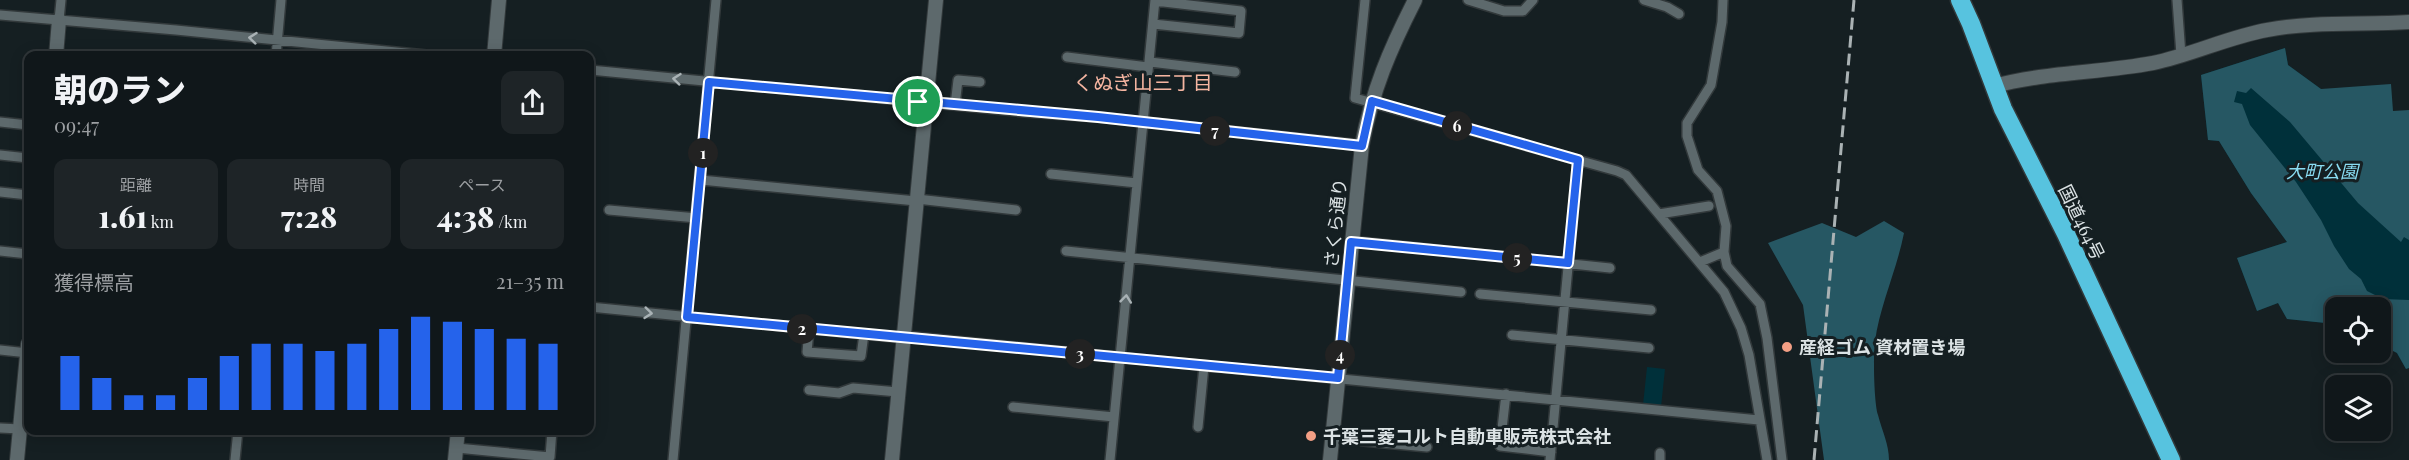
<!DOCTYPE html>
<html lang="ja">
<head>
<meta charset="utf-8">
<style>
	body { margin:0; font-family:"Playfair Display","Noto Sans JP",serif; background:#1e2427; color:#f1f3f6; height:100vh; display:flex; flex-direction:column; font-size:22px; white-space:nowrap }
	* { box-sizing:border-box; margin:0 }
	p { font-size:20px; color:#9c9fa2 }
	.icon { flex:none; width:33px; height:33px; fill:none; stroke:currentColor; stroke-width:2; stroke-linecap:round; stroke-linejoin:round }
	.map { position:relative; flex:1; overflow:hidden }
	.side { position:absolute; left:24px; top:51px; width:570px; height:384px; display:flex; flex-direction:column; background:#10171a; border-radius:12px; box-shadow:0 3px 15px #0003,0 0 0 2px #303639 }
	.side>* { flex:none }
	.buttons { position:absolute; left:2325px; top:297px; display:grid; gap:12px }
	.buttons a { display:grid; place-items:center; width:66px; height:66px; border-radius:12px; background:#10171a; box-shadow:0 3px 15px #0003,0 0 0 2px #303639; font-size:30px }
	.pin { position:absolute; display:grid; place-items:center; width:51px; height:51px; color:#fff; margin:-26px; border:3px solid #fff; border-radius:50%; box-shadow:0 2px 6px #0007 }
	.km { position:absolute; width:30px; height:30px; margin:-15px; border-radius:50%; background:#222; color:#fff; font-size:16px; line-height:30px; text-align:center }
	.round { display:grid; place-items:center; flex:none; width:63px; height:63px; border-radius:12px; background:#1e2427 }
	.head { display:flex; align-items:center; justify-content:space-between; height:102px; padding:0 30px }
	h1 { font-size:33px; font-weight:800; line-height:45px }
	.figures { display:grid; grid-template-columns:repeat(3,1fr); gap:9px; height:102px; padding:6px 30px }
	.figures div { display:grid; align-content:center; border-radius:12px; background:#1e2427; text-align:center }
	.figures b { font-size:30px; font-weight:800 }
	.figures small { font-size:16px; font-weight:400 }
	.figures p { font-size:16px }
	.chart { height:168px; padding:12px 30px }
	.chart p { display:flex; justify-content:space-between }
	.chart svg { width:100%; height:108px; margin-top:6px; stroke:#2563eb; stroke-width:6 }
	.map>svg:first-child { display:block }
	.green { fill:#00303a }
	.forest { fill:#265763 }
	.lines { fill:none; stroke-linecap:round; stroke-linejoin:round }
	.street-casing { stroke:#32393b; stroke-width:12 }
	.secondary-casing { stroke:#32393b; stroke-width:16 }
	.highway-casing { stroke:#32393b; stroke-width:21 }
	.street { stroke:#5d696c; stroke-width:9 }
	.secondary { stroke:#5d696c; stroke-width:14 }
	.highway { stroke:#57c3df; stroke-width:18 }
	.rail { stroke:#aab2b4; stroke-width:3; stroke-dasharray:12 6; stroke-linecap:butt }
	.oneway { stroke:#a9b2b5 }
	.route-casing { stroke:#fff; stroke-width:12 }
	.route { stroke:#2563eb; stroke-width:8 }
	.poi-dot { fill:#f39f85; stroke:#151f22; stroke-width:2 }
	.labels { text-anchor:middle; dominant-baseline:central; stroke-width:6; stroke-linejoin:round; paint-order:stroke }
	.park-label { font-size:18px; font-style:italic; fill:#89dcf2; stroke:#151f22 }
	.street-label { font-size:18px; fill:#dce3e5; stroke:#151f22 }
	.poi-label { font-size:18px; font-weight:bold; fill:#dce3e5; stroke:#151f22; text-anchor:start }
	.neighbourhood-label { font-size:20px; fill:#f5b5a1; stroke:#151f22 }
</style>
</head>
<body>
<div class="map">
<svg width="2409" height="460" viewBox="0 0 2409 460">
	<rect width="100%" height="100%" fill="#151f22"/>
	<!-- green -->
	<path class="green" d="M2285 48 2288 65 2321 89 2409 189V368L2406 369 2396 352 2381 345 2380 308H2336L2335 324 2287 319 2278 303 2257 311 2237 258 2287 242 2251 193 2219 141 2208 140 2201 75Z
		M1647 367 1665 369 1661 407 1643 405Z"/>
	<!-- forest -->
	<path class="forest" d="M2285 48 2288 65 2321 89 2391 84 2393 111 2409 110V240L2404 237 2401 242 2358 203 2290 122 2251 88 2246 93 2237 91 2234 102 2242 104 2250 125 2296 182 2321 220 2334 246 2349 269 2361 279 2367 291 2383 299 2409 300V368L2406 369 2397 353 2381 345 2380 308H2336L2335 324 2287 319 2278 303 2257 311 2237 258 2287 242 2251 193 2219 141 2208 140 2201 75Z
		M1884 221 1904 233C1897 269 1880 305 1875 341 1873 356 1874 401 1878 415 1882 431 1889 444 1889 460H1824L1803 305 1768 243 1822 223 1856 237Z"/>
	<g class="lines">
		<defs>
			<path id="street" d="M1365 0 1355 98 1617 171 1626 175 1724 292 1741 328 1749 355 1767 460
				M1468 0 1504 11H1523L1533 0
				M1644 0 1667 7 1679 14
				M1723 0 1722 22 1711 85 1687 123V136L1698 170 1717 191 1726 226 1724 252 1727 266 1760 304 1767 338 1782 460
				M2177 0 2181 55
				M0 15 176 30 436 56
				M59 20 61 0
				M1153 24 1239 33 1241 11 1155 1
				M276 56 281 0
				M1067 57 1148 67
				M1150 62 1235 72
				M590 70 1025 112 1098 117 1362 145
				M955 105 958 80 980 82
				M0 122 28 125
				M0 155 28 158
				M1051 174 1137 183
				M701 180 916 201
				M0 192 28 195
				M917 199 1016 210
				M609 210 697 218
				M1659 214 1709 206
				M1351 241 1610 268
				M0 251 28 254
				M1066 251 1461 292
				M1700 262 1724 252
				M1480 294 1651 310
				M590 307 903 338
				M809 330 807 352 861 356 864 334
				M1512 335 1649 348
				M904 336 1759 420
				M0 350 28 353
				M809 390 839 393 853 388 898 392
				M1506 394 1500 446 1551 452
				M1013 407 1114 417
				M1198 427 1204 366
				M0 428 20 429
				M1332 438 1427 447
				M457 448 550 457 552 430
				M235 460 238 430
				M673 460 716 0
				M1110 460 1155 0
				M1550 460 1578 160
				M1660 460V453"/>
			<path id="secondary" d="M56 56 59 20
				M494 56 499 0
				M1994 86C2046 72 2100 73 2153 63 2192 55 2228 37 2267 30 2314 21 2362 25 2409 22
				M17 460 28 344
				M455 460 458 430
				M892 460 936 0
				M1330 460 1362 145C1372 91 1390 49 1415 0"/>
			<path id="highway" d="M1960 0 1971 24 2003 109 2066 234 2171 460"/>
		</defs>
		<!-- street casing -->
		<use href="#street" class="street-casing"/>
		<!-- secondary casing -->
		<use href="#secondary" class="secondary-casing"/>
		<!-- highway casing -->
		<use href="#highway" class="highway-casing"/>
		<!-- street -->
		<use href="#street" class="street"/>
		<!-- secondary -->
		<use href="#secondary" class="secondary"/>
		<!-- highway -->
		<use href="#highway" class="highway"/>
		<!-- rail -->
		<path class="rail" d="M1814 460 1854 0"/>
	</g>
	<!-- one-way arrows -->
	<defs><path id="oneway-chevron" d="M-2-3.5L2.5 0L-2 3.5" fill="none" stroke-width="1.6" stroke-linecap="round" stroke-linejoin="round" transform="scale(1.5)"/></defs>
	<g class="oneway">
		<use href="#oneway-chevron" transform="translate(253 38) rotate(-174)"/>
		<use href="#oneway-chevron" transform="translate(677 79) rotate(-174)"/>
		<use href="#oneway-chevron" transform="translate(1126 299) rotate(-84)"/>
		<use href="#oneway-chevron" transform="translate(648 313) rotate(6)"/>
	</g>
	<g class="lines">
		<defs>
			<path id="route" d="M709 82 1098 117 1362 146 1372 101 1578 160 1568 263 1351 242 1338 378 687 317Z"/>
		</defs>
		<!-- route casing -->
		<use href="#route" class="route-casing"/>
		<!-- route -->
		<use href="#route" class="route"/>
	</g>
	<!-- markers -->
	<g class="poi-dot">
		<circle cx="1787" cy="347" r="6"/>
		<circle cx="1311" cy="436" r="6"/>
	</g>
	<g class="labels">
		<!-- park labels -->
		<g class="park-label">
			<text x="2322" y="171">大町公園</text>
		</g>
		<!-- street labels -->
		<g class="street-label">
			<text transform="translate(2082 222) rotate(64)">国道464号</text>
			<text transform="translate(1335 223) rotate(-84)">さくら通り</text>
		</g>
		<!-- poi labels -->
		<g class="poi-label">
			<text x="1799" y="347">産経ゴム 資材置き場</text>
			<text x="1323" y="436">千葉三菱コルト自動車販売株式会社</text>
		</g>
		<!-- neighbourhood labels -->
		<g class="neighbourhood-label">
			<text x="1143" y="81">くぬぎ山三丁目</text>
		</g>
	</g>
</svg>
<div class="buttons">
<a><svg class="icon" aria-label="locate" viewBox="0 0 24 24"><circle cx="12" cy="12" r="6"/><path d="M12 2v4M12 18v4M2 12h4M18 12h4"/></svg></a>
<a><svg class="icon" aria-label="layers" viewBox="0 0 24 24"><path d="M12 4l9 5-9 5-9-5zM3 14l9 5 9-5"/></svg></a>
</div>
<div class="pin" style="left:918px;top:102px;background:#1e9e55"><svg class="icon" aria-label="arrive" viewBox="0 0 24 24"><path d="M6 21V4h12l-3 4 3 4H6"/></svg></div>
<b class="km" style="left:703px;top:153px">1</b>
<b class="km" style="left:802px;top:329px">2</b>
<b class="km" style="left:1080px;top:354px">3</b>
<b class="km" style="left:1340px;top:355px">4</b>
<b class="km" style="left:1517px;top:258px">5</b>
<b class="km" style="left:1457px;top:126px">6</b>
<b class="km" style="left:1215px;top:131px">7</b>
<section class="side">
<div class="head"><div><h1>朝のラン</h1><p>09:47</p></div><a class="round"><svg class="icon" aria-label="share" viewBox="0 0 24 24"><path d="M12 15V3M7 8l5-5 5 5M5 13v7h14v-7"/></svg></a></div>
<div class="figures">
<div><p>距離</p><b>1.61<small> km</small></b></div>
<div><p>時間</p><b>7:28</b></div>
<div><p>ペース</p><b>4:38<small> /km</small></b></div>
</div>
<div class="chart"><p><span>獲得標高</span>21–35 m</p>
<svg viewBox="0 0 160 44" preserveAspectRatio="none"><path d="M5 44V22M15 44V31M25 44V38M35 44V38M45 44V31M55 44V22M65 44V17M75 44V17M85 44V20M95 44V17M105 44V11M115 44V6M125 44V8M135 44V11M145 44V15M155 44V17"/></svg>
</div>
</section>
</div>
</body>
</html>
